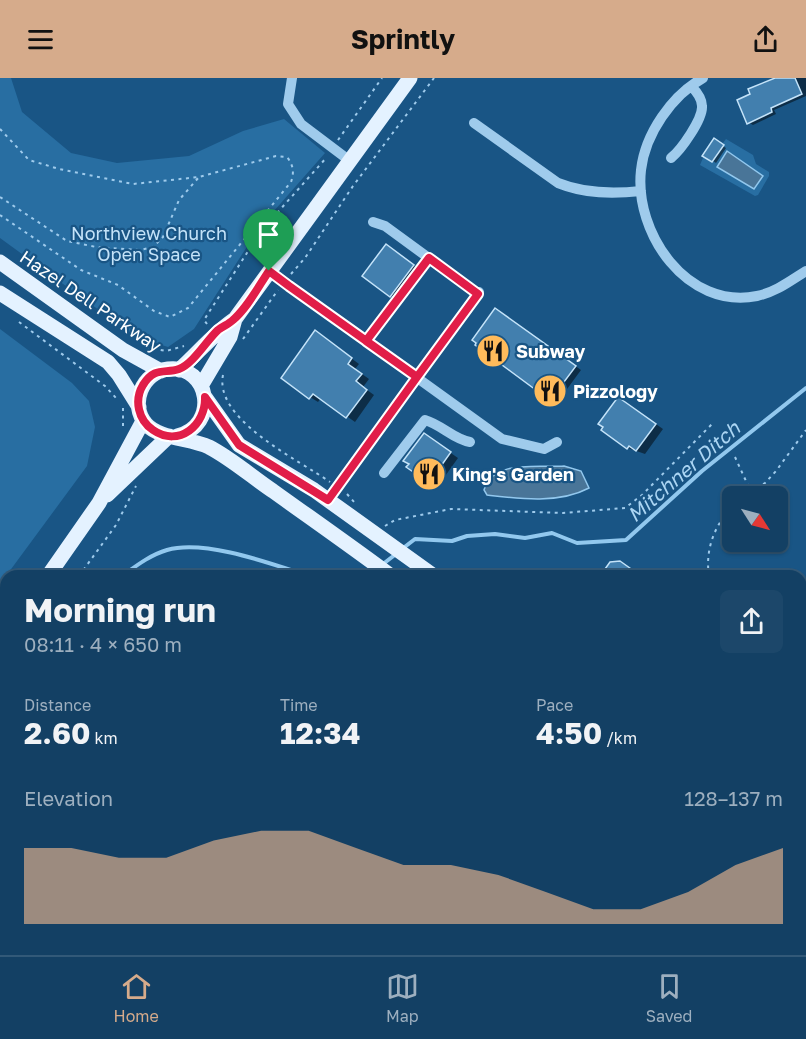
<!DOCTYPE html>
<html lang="en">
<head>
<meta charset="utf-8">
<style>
	body { margin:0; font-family:"Golos Text",sans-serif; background:#1c476a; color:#f1f3f6; height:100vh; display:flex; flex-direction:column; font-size:22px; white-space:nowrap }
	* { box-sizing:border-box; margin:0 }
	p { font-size:20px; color:#9dafbf }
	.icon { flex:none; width:33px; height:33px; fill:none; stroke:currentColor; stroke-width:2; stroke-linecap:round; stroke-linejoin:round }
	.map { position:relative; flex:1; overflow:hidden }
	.side { position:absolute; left:0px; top:492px; width:807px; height:386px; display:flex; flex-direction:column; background:#134064; border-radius:18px 18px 0 0; box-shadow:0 2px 4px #0004,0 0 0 2px #325978 }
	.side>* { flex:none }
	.needle { width:39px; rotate:126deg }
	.buttons { position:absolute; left:722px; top:408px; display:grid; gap:12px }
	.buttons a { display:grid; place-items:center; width:66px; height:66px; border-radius:9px; background:#134064; box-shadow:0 2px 4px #0004,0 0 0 2px #325978; font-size:30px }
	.pin { position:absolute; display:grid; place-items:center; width:51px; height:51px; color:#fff; margin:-62px -26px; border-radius:50% 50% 50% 0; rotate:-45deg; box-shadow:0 0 6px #0007 }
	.pin .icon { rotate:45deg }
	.round { display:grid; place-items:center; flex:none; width:63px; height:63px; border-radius:9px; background:#1c476a }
	.headline { display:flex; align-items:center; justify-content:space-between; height:102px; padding:0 24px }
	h1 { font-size:33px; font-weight:700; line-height:45px }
	.figures { display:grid; grid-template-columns:repeat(3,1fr); gap:9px; height:102px; padding:6px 24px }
	.figures div { display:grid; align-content:center }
	.figures b { font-size:30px; font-weight:700 }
	.figures small { font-size:16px; font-weight:400 }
	.figures p { font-size:16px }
	.chart { height:168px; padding:12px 24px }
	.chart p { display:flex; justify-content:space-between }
	.chart svg { width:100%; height:108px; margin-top:6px; fill:#d6ab8b; opacity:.7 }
	header { display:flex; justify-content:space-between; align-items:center; height:78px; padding:0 24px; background:#d6ab8b; color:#111; font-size:27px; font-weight:700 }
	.tab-bar { display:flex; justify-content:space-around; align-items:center; height:84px; border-top:2px solid #325978; background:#134064; font-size:16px; color:#9dafbf }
	.tab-bar a { display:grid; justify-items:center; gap:3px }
	.tab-bar .active { color:#d6ab8b }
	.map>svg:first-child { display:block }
	.green { fill:#286ea2 }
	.water { fill:#497598; stroke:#92c8ee; stroke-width:1.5 }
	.shadow { fill:#0007 }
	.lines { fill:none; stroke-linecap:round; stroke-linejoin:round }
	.stream { stroke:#92c8ee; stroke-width:4 }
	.building { fill:#427fae; stroke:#c4e3f9; stroke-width:1.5 }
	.path { stroke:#9fcbec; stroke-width:2; stroke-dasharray:3 4.5; stroke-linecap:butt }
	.minor { stroke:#9fcbec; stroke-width:10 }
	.major { stroke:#e4f2ff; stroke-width:15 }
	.route-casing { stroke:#fff; stroke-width:12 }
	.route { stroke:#e11d48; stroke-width:8 }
	.labels { text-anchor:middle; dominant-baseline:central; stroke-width:4.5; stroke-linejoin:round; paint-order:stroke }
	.park-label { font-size:18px; fill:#c4e3f9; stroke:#195585 }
	.street-label { font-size:18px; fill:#fff; stroke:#195585 }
	.poi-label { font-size:18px; font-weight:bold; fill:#fff; stroke:#195585; text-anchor:start }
	.water-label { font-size:20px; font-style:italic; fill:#abd5f3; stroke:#195585 }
</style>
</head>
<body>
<header><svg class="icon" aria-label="menu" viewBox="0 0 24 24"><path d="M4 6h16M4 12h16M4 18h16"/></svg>Sprintly<svg class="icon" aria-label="share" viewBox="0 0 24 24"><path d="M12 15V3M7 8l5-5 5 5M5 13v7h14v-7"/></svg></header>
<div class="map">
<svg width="806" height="877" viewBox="0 0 806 877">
	<rect width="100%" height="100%" fill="#195585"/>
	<!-- green -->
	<path class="green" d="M0 0H11L22 34 71 75 117 85 189 78 243 53 284 41 325 75 259 150 194 251 168 269 136 259 0 160Z
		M715 61 723 65 726 61 753 77 756 86 769 94V98L758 117 755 118 700 87 708 68 711 69Z
		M0 251 72 305 89 323 95 349 87 388 6 498 0 510Z"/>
	<!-- water -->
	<path class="water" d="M727 73 763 98 754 111 717 89Z
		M564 388 581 393 589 410C559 426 520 421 487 417L484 412C493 381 538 390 564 388Z"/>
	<!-- shadow -->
	<path class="shadow" d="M778 0H806V18L774 32 776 36 753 47 748 44Z
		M714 62 726 70 716 85 704 77Z
		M392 172 418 191 397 221 391 217Z
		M502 236 581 292 559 322 545 316Z
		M323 259 359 286 355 291 369 301 363 309 374 317 355 344 321 320 318 324 310 319Z
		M626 325 663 351 645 376 628 370 603 352Z
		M432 362 458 380 438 408 430 403Z
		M801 632 806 636V643L801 650Z"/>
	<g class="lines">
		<!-- stream -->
		<path class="stream" d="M402 471 415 461 452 463 467 458 495 456 525 460 552 455 577 465 626 462 702 393 806 310
			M383 486 396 476
			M122 498C136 488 150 477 167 472 205 461 272 486 309 498
			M367 498 375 492
			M0 532 6 530"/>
	</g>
	<!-- building -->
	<path class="building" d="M775 0H795L802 16 771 30 772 34 747 46 737 22 750 16 748 11Z
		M714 60 724 67 712 84 702 78Z
		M386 166 414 187 390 219 362 198Z
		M495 230 576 288 552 320 546 315 544 318 475 267 476 265 472 262Z
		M315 252 352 280 348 286 362 296 356 303 367 312 346 340 313 316 309 321 281 300Z
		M618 319 656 346 636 373 629 368 627 371 601 352 603 349 598 346Z
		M424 355 451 374 429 405 406 389 409 386 403 383Z
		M620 483 641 498H600L610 484Z"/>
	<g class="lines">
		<!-- path -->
		<path class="path" d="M0 51 29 82 59 91 133 106 199 99 276 78 287 79C294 88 294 95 291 104L188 230 170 239 154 233 118 207 81 192 0 137
			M338 62 382 0
			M0 119 67 163 96 169 140 172 153 169 163 159 179 122 199 99
			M291 196 305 180 353 108 434 0
			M19 244 105 308 116 320
			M207 246 204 242 261 153 327 79
			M243 261 278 212
			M146 269 166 273 184 268
			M223 297C214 342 299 382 330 404
			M123 330V351
			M735 379 751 414
			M347 416 355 425
			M744 418 765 405 776 393 806 352
			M385 448 395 442 451 431 563 435 625 430 642 417 714 344
			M447 492 454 498
			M79 498 116 447 136 408
			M709 498C705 472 714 448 732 429
			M801 584 806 587
			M0 602 6 594
			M801 718 806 711"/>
		<!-- minor -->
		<path class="minor" d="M292 0 288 26 301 46 350 83
			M703 0C672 17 645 56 641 92 634 155 687 232 757 218 776 214 790 203 806 193
			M474 45 558 105C585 116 613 116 641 113
			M671 80C681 72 703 41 702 28 702 20 697 14 691 8
			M373 144 385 148 478 216
			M269 193 502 361 544 371 557 364
			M366 263 429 180
			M384 395 425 342C442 347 453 361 470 364
			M328 422 479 214
			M0 677 6 682
			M188 872 195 877
			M24 873 26 872
			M338 877 341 872
			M546 877 548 872"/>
		<!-- major -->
		<path class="major" d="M0 184 123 272 161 293
			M0 215 108 284 119 297 139 329
			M179 292C198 275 214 255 235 241L410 0
			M201 308 230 259 235 241
			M205 319 239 367 314 412 434 498
			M177 358C220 348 210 286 168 291 142 294 129 327 146 346 159 361 190 360 209 369 232 381 252 399 273 413 312 441 352 469 391 498
			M107 417 169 358
			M48 498 99 425 143 343
			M0 564 6 556
			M801 765 806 768
			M801 795 806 799"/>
	</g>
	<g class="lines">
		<defs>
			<path id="route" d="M269 193C258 209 248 229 233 242 229 246 223 248 218 252 207 262 193 286 179 291 165 296 155 288 143 307 134 322 138 342 153 352 179 370 206 347 205 319L239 367 328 422 417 299 366 263 429 180 478 216 417 299 289 208 269 193"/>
		</defs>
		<!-- route casing -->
		<use href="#route" class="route-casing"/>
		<!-- route -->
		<use href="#route" class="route"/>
	</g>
	<!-- icons -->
	<defs>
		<symbol id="restaurant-disc" viewBox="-11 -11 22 22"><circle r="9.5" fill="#ffbb5b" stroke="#195585"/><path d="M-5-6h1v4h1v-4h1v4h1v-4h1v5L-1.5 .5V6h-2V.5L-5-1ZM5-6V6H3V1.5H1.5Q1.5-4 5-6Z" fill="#111"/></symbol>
	</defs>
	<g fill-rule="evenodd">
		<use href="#restaurant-disc" x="474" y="254" width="38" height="38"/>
		<use href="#restaurant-disc" x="531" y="294" width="38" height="38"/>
		<use href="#restaurant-disc" x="410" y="377" width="38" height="38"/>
	</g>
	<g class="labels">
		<!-- park labels -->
		<g class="park-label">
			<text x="149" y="155">Northview Church<tspan x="149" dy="21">Open Space</tspan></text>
		</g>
		<!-- street labels -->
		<g class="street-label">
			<text transform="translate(91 223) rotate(34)">Hazel Dell Parkway</text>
		</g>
		<!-- poi labels -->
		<g class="poi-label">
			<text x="516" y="273">Subway</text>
			<text x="573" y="313">Pizzology</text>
			<text x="452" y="396">King's Garden</text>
		</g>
		<!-- water labels -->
		<g class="water-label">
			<text transform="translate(683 393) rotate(-41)">Mitchner Ditch</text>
		</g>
	</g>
</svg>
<div class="buttons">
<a><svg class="needle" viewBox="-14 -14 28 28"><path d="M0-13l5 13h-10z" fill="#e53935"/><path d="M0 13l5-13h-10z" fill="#9dafbf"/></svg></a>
</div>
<div class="pin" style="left:269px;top:193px;background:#1e9e55"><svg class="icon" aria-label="arrive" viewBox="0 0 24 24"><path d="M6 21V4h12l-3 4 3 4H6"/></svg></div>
<section class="side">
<div class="headline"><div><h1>Morning run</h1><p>08:11 · 4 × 650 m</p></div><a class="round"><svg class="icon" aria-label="share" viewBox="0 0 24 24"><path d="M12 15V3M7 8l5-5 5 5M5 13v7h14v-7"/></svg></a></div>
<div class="figures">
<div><p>Distance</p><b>2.60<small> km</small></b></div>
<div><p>Time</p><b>12:34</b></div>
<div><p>Pace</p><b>4:50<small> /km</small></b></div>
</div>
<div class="chart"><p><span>Elevation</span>128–137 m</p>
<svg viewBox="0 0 160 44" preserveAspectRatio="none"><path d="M0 44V13L10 13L20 17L30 17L40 10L50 6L60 6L70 13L80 20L90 20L100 24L110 31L120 38L130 38L140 31L150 20L160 13V44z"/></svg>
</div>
</section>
</div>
<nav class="tab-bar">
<a class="active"><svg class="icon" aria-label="home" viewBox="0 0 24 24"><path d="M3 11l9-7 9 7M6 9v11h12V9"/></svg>Home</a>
<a><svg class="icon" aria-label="map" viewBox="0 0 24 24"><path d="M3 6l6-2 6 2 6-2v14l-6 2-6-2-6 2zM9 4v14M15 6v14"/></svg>Map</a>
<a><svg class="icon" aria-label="saved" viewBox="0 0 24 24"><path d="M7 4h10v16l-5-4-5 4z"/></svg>Saved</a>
</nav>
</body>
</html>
